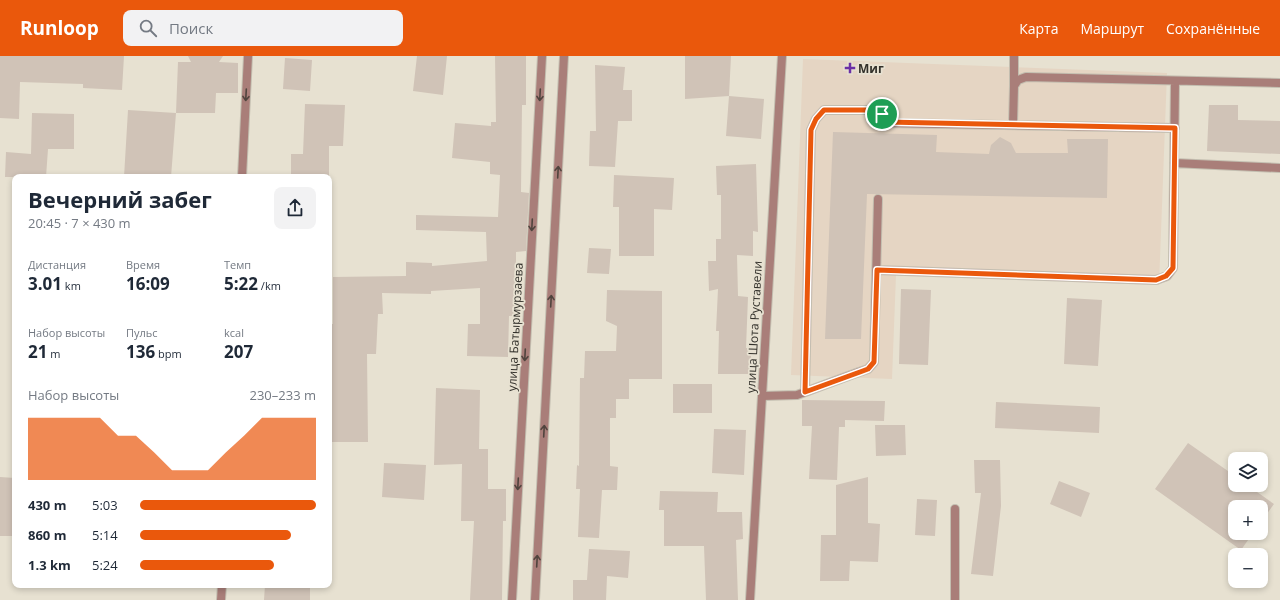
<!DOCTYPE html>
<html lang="ru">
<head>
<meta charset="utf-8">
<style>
	body { margin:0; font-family:"Open Sans",sans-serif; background:#f2f2f3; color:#1f2937; height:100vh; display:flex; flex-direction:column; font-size:15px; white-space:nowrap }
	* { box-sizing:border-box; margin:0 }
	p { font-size:13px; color:#747a83 }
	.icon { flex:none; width:22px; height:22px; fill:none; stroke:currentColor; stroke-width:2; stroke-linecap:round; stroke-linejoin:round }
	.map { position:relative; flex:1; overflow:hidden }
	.side { position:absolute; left:12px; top:118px; width:320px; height:414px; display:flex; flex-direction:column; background:#fff; border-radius:8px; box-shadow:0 2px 6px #0003 }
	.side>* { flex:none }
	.buttons { position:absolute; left:1228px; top:396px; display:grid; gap:8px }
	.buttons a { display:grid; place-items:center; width:40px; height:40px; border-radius:8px; background:#fff; box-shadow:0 2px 6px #0003; font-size:20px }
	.pin { position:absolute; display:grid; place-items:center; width:34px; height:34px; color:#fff; margin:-17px; border:2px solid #fff; border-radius:50%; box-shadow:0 1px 4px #0007 }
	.round { display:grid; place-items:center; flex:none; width:42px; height:42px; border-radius:8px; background:#f2f2f3 }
	.overview { display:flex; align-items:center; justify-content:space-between; height:68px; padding:0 16px }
	h1 { font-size:22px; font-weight:700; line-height:30px }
	.stats { display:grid; grid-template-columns:repeat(3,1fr); gap:6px; height:68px; padding:4px 16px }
	.stats div { display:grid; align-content:center }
	.stats b { font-size:17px; font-weight:700 }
	.stats small { font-size:11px; font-weight:400 }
	.stats p { font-size:11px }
	.chart { height:112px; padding:8px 16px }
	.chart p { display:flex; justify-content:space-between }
	.chart svg { width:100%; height:72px; margin-top:4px; fill:#ea580c; opacity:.7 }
	ul { padding:0 16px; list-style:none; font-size:13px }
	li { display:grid; grid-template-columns:64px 48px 1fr; align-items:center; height:30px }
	li i { height:10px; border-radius:5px; background:#ea580c }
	header { display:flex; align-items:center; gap:24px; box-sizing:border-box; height:56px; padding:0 20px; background:#ea580c; color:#fff }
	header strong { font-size:19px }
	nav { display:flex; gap:22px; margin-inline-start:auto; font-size:14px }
	.search { width:280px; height:36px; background:#f2f2f3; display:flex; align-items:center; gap:10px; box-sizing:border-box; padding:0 14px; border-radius:8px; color:#747a83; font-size:15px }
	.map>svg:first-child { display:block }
	.medical { fill:#e5d5c3 }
	.building { fill:#d0c3b7 }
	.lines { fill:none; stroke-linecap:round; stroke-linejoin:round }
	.service-casing { stroke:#c3beb0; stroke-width:10 }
	.minor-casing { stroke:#c3beb0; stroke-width:10 }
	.service { stroke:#a97e79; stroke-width:8 }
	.minor { stroke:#a97e79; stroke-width:8 }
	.oneway { stroke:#50443e }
	.route-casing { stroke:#fff; stroke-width:8 }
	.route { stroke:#ea580c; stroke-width:5 }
	.poi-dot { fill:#6b2fa5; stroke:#e7e1d1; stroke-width:1.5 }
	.labels { text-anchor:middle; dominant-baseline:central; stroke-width:3.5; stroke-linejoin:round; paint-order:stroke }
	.poi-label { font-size:12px; font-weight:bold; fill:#33312b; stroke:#e7e1d1; text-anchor:start }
	.street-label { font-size:12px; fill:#33312b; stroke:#e7e1d1 }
</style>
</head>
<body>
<header>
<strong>Runloop</strong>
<div class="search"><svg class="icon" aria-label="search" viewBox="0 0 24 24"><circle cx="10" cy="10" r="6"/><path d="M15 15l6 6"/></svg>Поиск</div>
<nav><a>Карта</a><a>Маршрут</a><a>Сохранённые</a></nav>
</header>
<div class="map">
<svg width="1280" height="544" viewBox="0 0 1280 544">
	<rect width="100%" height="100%" fill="#e7e1d1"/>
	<!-- medical -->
	<path class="medical" d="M803 3 1167 17 1159 229 896 219 892 323 791 319Z"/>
	<!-- building -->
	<path class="building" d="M0 0H124L122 34 83 32V28L20 26 19 63 0 62Z
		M188 0H223L219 6 238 7V37H216L215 57H176L178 6H191Z
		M417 0H447L443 39 413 35Z
		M495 0H526V49H522L521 136 529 137 526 195 516 196V260H509L508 301 467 300 468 268H480V232L431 235V238L382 237 383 258H378L376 298H367L368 386H329V268H333V221L406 220V206L432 207V210L487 205 486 176 416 174V159L498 161 500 119 490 118V106L452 102 455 67 491 70V66H496Z
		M685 0H731L729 40 685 43Z
		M285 2 312 4 310 35 283 33Z
		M595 9 625 11 623 34H632V65H618L615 111 589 110 590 75H596Z
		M729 40 764 43 761 83 726 80Z
		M305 48 345 49 343 90H329V121H291V98H303Z
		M1209 49H1238V64L1280 65V98L1207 95Z
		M128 54 176 57 171 121H124Z
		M32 57 74 58V93H48L46 121H5L6 96 31 98Z
		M833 76 937 79 936 96 989 98 991 89 1000 81 1011 87 1016 97H1068L1067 83H1108L1107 142 867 138 861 283H825Z
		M756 108 758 176 753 175V200L737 199 738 240 748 241 746 292H751V318H718L719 275H716L718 233 709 235 708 205H716V183H721V139H717L716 110Z
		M614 119 674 122 672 154 654 153V200H619V151H613Z
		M589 192 611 193 609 218 587 217Z
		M901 233 931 234 928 309 899 308Z
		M607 234 662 235V323H629V343H616V362H610V410L618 411 617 434H602L599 482 578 481 580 433H576L577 409 579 410 580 322H584L585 295H616L617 270 606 265Z
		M1067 242 1102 244 1098 310 1064 308Z
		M673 328H712V357H673Z
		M436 332 480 334 479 393H488V433H506V465H503L502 544H470L474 465H461L462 408 434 409Z
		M802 344 885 345 884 365 845 364V371H839L837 424 809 423 812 370H802Z
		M996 346 1100 351 1099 377 995 372Z
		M875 369H905L906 399 876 400Z
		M714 373 746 374 744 419 712 417Z
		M1188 387 1235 420V429H1247L1274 448 1261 466V451H1235V477H1253L1241 494 1155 433Z
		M974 404H1000L1001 450 993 520 971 518 981 437H975Z
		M384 407 426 409 424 444 382 441Z
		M0 421 15 422V480H0Z
		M868 421V467L880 468 878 506 850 505 849 525H820L821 479H836V429Z
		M1059 425 1090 437 1081 461 1050 448Z
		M660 435 718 436 717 456H742L743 483 736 484 738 544H706L704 490H664V454H659Z
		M917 443 937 444 935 480 915 479Z
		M589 493 630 495 628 522 607 520 606 544H573V524H587Z
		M265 529H310V544H264Z"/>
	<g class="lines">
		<defs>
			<path id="service" d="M1014 30V0
				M1013 69 1014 30 1018 24 1026 21 1280 27
				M1174 107 1280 112
				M877 214 1156 224 1167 220 1173 212 1175 25
				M805 336 811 74 816 63 824 54H872L882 58 886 67 1175 72
				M762 340 797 339 859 316 868 313 874 306 878 143
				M955 544V453"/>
			<path id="minor" d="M242 121 248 0
				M221 544 222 529
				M512 544 542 0
				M535 544 564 0
				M750 544 782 0"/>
		</defs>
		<!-- service casing -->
		<use href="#service" class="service-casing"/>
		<!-- minor casing -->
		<use href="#minor" class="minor-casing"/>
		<!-- service -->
		<use href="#service" class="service"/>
		<!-- minor -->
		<use href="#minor" class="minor"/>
	</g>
	<!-- one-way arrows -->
	<defs><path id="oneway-shaft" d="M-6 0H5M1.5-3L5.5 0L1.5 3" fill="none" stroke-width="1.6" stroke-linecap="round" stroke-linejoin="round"/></defs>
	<g class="oneway">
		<use href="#oneway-shaft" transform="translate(246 39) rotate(93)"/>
		<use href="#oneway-shaft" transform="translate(540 39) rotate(93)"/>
		<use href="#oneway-shaft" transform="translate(558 116) rotate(-87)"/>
		<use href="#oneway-shaft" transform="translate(532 169) rotate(93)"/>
		<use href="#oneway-shaft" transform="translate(551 245) rotate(-87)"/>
		<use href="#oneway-shaft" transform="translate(525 299) rotate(93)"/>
		<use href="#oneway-shaft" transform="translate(544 375) rotate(-87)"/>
		<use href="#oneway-shaft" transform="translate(518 428) rotate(93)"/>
		<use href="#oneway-shaft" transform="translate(537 505) rotate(-87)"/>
	</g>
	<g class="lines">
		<defs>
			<path id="route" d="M824 54H872L882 58 886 66 1175 72 1173 212 1166 220 1156 224 877 214 874 306 868 313 860 316 805 336 811 74 816 63Z"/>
		</defs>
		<!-- route casing -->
		<use href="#route" class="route-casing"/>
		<!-- route -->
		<use href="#route" class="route"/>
	</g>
	<!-- markers -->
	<path class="poi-dot" d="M848 6h4v4h4v4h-4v4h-4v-4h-4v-4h4z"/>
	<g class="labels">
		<!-- poi labels -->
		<g class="poi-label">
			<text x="858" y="12">Миг</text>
		</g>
		<!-- street labels -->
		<g class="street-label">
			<text transform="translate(515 271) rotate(-87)">улица Батырмурзаева</text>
			<text transform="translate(754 271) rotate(-87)">улица Шота Руставели</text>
		</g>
	</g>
</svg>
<div class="buttons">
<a><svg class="icon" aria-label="layers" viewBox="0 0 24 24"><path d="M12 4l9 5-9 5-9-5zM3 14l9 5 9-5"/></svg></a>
<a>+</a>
<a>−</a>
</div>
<div class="pin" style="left:882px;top:58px;background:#1e9e55"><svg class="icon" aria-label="arrive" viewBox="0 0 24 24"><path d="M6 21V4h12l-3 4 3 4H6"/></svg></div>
<section class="side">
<div class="overview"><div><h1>Вечерний забег</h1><p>20:45 · 7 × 430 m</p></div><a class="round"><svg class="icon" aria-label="share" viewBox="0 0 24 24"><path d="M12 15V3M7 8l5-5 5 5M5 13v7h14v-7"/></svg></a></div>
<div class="stats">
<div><p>Дистанция</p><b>3.01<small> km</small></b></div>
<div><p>Время</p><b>16:09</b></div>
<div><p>Темп</p><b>5:22<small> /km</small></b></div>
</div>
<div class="stats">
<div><p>Набор высоты</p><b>21<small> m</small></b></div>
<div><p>Пульс</p><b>136<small> bpm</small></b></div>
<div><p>kcal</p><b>207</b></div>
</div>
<div class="chart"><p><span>Набор высоты</span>230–233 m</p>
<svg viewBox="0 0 160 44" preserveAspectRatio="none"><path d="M0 44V6L10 6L20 6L30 6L40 6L50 17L60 17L70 27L80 38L90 38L100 38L110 27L120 17L130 6L140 6L150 6L160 6V44z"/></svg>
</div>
<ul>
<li><b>430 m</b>5:03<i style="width:100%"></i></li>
<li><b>860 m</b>5:14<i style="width:86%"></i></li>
<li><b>1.3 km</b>5:24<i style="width:76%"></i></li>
</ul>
</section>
</div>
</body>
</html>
